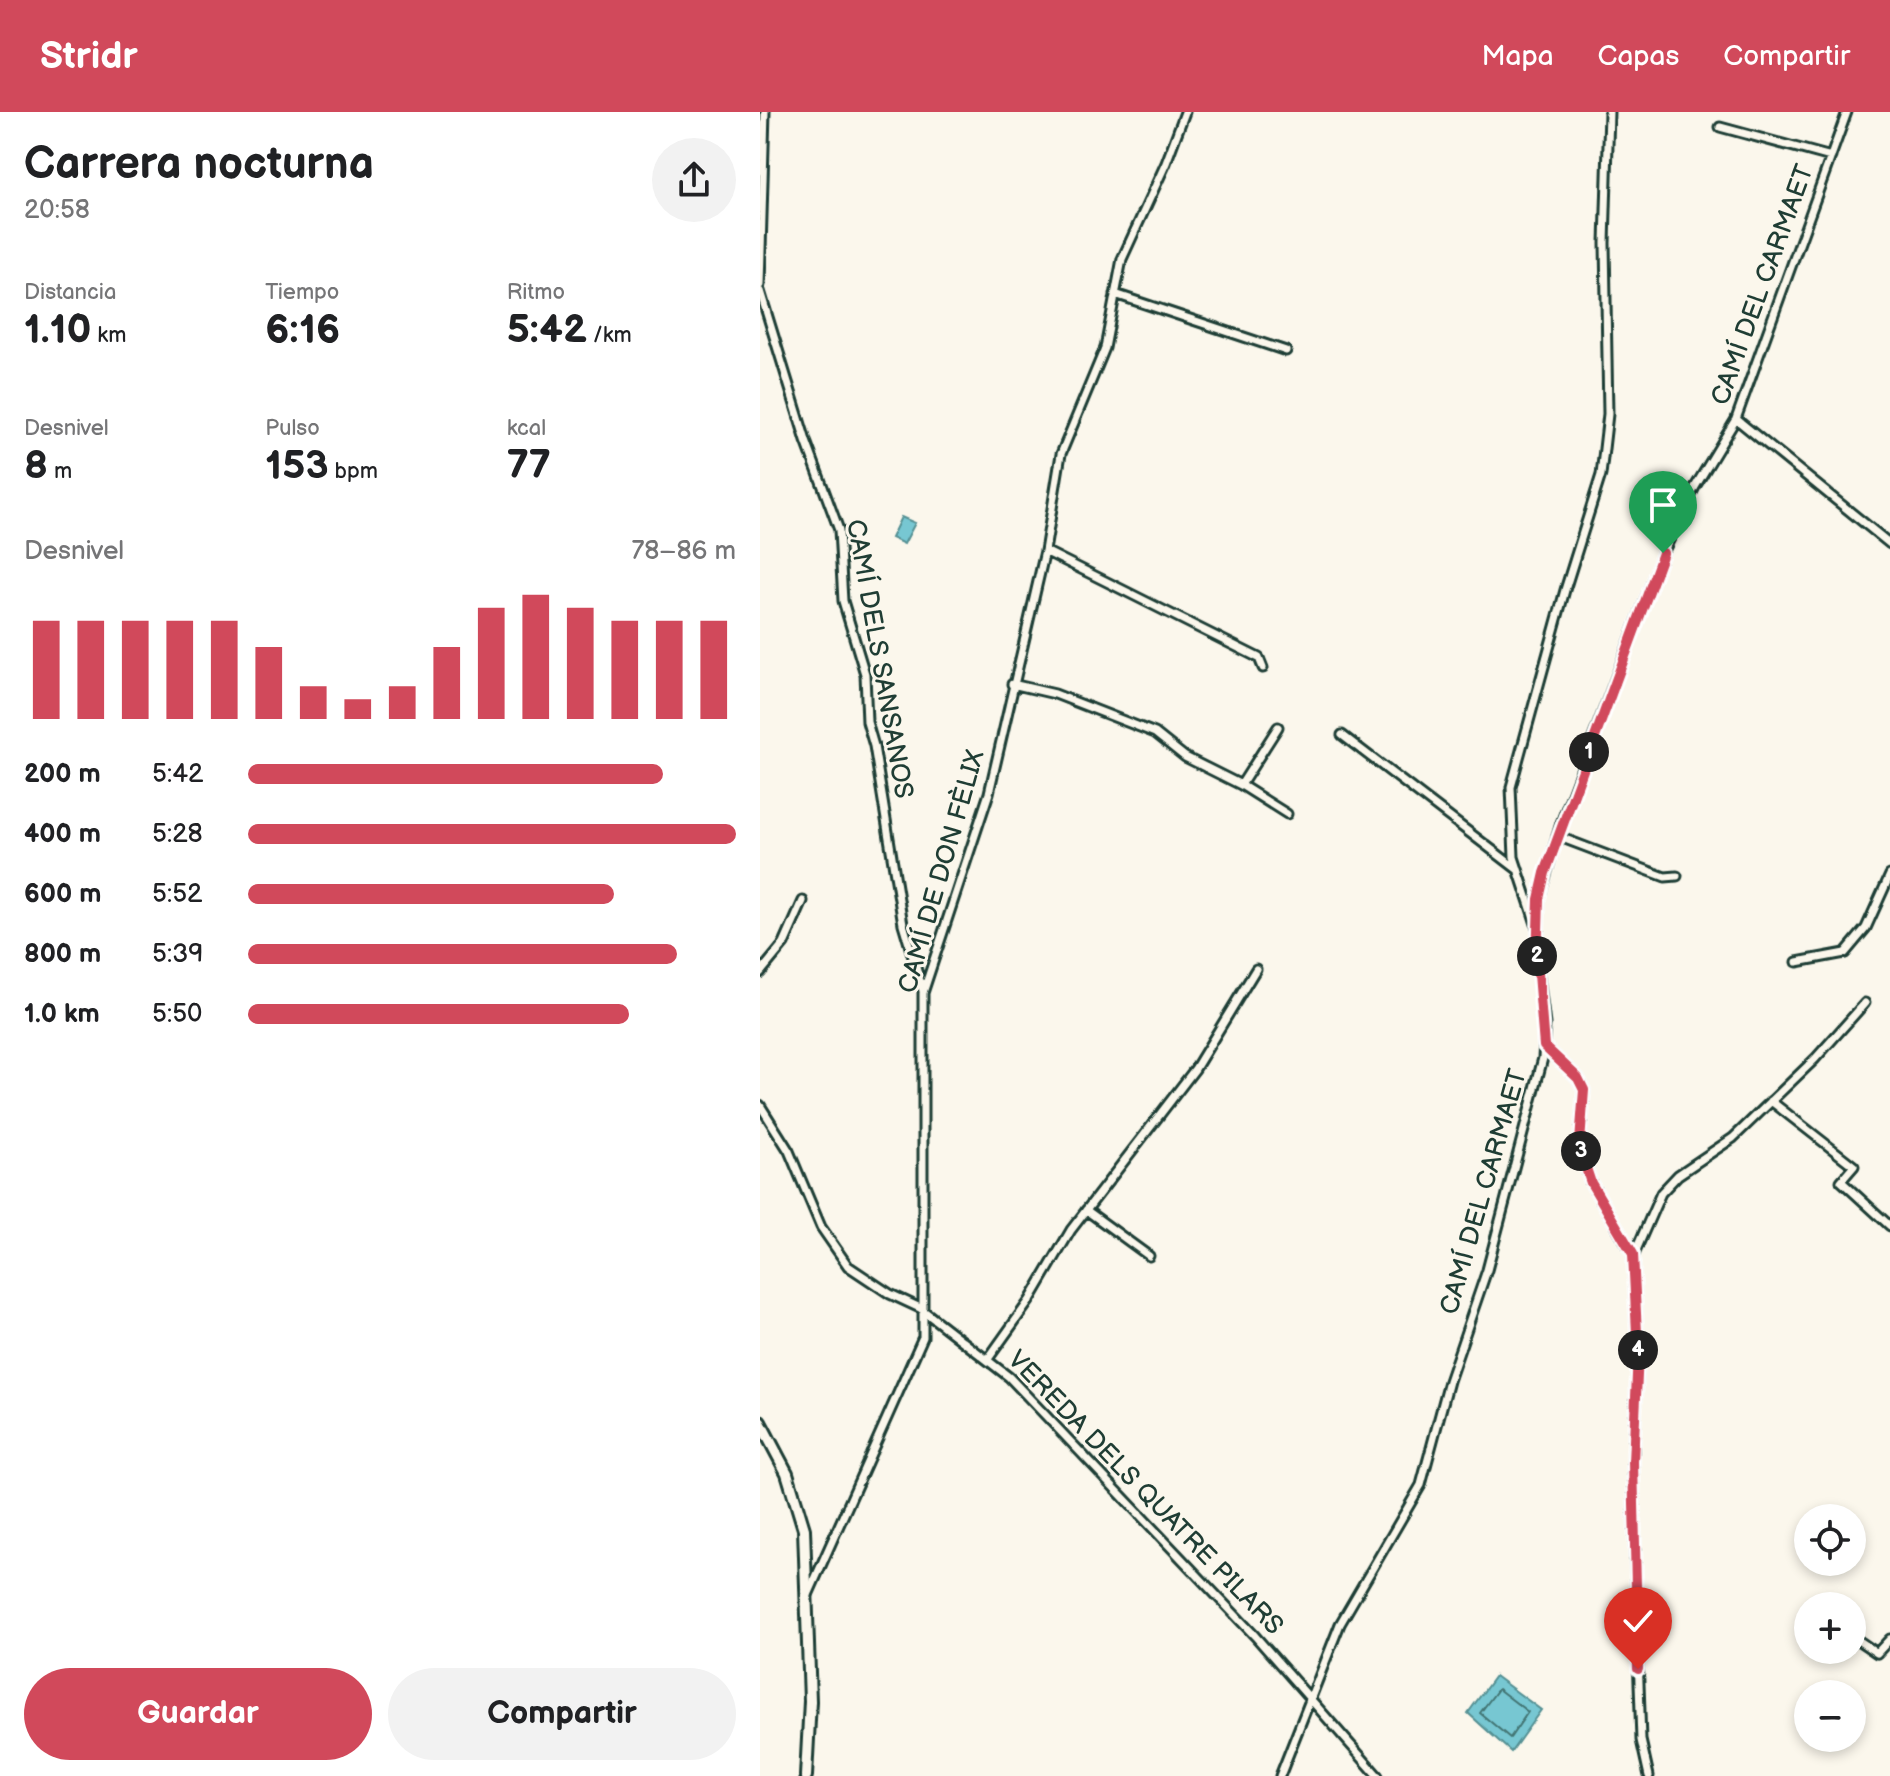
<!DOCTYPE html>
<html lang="es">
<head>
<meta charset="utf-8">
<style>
	body { margin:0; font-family:"Balsamiq Sans",sans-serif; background:#f2f2f2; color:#202124; height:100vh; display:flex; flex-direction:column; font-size:30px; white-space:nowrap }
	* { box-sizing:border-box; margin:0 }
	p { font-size:26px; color:#757577 }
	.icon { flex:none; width:44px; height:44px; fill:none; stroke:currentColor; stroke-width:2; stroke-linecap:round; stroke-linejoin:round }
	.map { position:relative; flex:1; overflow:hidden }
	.drawer { display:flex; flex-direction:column; background:#fff; width:760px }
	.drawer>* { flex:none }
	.fabs { position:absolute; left:1034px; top:1392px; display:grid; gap:16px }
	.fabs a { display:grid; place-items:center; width:72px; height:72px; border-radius:50%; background:#fff; box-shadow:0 4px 12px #0003; font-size:40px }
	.pin { position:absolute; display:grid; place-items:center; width:68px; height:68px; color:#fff; margin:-82px -34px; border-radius:50% 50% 50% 0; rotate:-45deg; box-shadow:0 0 8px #0007 }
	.pin .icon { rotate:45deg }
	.km { position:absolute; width:40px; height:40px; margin:-20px; border-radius:50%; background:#222; color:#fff; font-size:22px; line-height:40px; text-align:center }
	.round { display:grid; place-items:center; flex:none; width:84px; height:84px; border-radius:42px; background:#f2f2f2 }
	.headline { display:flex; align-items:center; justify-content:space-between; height:136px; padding:0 24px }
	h1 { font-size:44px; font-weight:800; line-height:60px }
	.figures { display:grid; grid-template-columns:repeat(3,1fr); gap:12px; height:136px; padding:8px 24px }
	.figures div { display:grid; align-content:center }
	.figures b { font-size:40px; font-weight:800 }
	.figures small { font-size:22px; font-weight:400 }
	.figures p { font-size:22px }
	.chart { height:224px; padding:16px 24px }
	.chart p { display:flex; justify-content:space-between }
	.chart svg { width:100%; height:144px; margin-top:8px; stroke:#d1495b; stroke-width:6 }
	.button { display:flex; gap:16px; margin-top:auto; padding:16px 24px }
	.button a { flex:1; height:92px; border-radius:48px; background:#d1495b; color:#fff; font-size:32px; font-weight:800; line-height:92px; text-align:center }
	.button a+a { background:#f2f2f2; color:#202124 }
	ul { padding:0 24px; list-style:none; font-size:26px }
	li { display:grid; grid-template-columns:128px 96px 1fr; align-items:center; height:60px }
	li i { height:20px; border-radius:10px; background:#d1495b }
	header { display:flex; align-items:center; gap:48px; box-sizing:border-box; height:112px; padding:0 40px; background:#d1495b; color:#fff }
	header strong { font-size:38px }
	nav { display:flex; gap:44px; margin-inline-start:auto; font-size:28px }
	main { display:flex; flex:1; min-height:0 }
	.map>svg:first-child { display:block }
	.water { fill:#77c7d2; stroke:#549093; stroke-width:2 }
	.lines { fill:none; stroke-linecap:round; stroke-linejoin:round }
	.shore { stroke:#427473; stroke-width:2 }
	.street-casing { stroke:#1f3d34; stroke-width:13 }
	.secondary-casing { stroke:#1f3d34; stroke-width:16 }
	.street { stroke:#fbf7ec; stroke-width:7 }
	.secondary { stroke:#fbf7ec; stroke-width:10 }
	.route-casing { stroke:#fff; stroke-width:16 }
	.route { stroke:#d1495b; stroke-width:10 }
	.labels { text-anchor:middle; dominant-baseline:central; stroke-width:6; stroke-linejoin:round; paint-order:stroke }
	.street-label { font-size:26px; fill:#1f3d34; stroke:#fbf7ec }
</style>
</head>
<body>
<header>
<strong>Stridr</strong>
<nav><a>Mapa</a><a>Capas</a><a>Compartir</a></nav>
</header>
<main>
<section class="drawer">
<div class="headline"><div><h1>Carrera nocturna</h1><p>20:58</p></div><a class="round"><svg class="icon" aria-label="share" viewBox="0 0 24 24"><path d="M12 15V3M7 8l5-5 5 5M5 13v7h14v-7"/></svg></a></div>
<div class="figures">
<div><p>Distancia</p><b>1.10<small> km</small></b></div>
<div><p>Tiempo</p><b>6:16</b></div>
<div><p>Ritmo</p><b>5:42<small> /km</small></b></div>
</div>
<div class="figures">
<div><p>Desnivel</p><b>8<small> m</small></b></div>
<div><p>Pulso</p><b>153<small> bpm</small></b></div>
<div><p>kcal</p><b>77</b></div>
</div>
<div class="chart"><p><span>Desnivel</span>78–86 m</p>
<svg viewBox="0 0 160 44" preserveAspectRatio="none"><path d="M5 44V14M15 44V14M25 44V14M35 44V14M45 44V14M55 44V22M65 44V34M75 44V38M85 44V34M95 44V22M105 44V10M115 44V6M125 44V10M135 44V14M145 44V14M155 44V14"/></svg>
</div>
<ul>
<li><b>200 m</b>5:42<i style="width:85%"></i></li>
<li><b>400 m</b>5:28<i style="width:100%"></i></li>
<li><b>600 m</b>5:52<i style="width:75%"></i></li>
<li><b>800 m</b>5:39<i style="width:88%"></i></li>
<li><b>1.0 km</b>5:50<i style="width:78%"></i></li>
</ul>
<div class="button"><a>Guardar</a><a>Compartir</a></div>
</section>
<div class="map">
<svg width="1130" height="1664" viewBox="0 0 1130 1664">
	<rect width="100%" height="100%" fill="#fbf7ec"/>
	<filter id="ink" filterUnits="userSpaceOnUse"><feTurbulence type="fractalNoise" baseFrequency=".0125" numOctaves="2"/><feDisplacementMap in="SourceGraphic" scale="16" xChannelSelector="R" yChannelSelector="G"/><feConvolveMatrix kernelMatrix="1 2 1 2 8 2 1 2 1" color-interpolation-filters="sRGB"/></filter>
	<g filter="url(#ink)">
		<!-- water -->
		<path class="water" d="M141 405 155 411 144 432 131 426Z
			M735 1564 781 1598 751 1640 708 1601Z"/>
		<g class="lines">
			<!-- shore -->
			<path class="shore" d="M738 1577 768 1600 750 1626 720 1601Z"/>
			<defs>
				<path id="street" d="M960 15 1071 45
					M0 173 5 0
					M0 179 46 329 79 418 83 489 105 562 107 610 114 634 143 812 163 879
					M355 182 526 239
					M976 307 1130 432
					M285 439 499 546 503 556
					M252 572 295 582 395 621 425 645 481 673 527 702
					M582 623 757 757
					M481 673 518 615
					M797 724 905 765 917 764
					M777 815 754 745 751 675 805 478 841 363 848 302 845 131 849 0
					M1037 850 1085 841 1106 816 1130 763
					M0 861 24 832 43 789
					M784 934 818 966 824 978 820 1030 823 1047 831 1071 873 1142 878 1241 873 1350 876 1486 881 1628 889 1664
					M1011 989 1094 1054 1081 1069 1130 1114
					M0 993 29 1039 61 1115 88 1154 130 1182 160 1196 249 1265 495 1524 618 1664
					M326 1098 389 1144
					M873 1145 901 1081 918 1063 973 1026 1055 947 1105 891
					M228 1247 270 1188 311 1118 435 957 496 857
					M48 1483 163 1225V881L229 681 285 439 301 342 345 236 362 147 406 51 425 0
					M1092 1524 1117 1541 1130 1527
					M520 1664 580 1512 661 1373 689 1269 727 1158 783 946 785 912 777 850 779 787 801 711 903 441 935 375 976 307 1087 0"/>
				<path id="secondary" d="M0 1310 27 1361 44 1417 50 1589 46 1664"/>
			</defs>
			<!-- street casing -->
			<use href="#street" class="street-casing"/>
			<!-- secondary casing -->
			<use href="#secondary" class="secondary-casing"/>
			<!-- street -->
			<use href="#street" class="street"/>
			<!-- secondary -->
			<use href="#secondary" class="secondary"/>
		</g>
	</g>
	<g class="lines" filter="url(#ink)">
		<defs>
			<path id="route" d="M878 1557 873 1350 878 1241 873 1142 831 1071 823 1047 820 1030 824 978 818 966 784 934 777 850 779 787 785 761 903 441"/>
		</defs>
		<!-- route casing -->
		<use href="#route" class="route-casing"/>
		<!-- route -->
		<use href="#route" class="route"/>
	</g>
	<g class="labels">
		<!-- street labels -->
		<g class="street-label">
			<text transform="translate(1003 173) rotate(-70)">CAMÍ DEL CARMAET</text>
			<text transform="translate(119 547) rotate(80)">CAMÍ DELS SANSANOS</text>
			<text transform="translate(182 760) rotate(-74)">CAMÍ DE DON FÈLIX</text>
			<text transform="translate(724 1080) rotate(-74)">CAMÍ DEL CARMAET</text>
			<text transform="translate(385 1381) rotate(46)">VEREDA DELS QUATRE PILARS</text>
		</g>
	</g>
</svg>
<div class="fabs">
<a><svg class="icon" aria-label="locate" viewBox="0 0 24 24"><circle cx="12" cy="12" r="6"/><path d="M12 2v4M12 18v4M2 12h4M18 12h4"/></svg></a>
<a>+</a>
<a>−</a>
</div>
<div class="pin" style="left:903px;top:441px;background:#1e9e55"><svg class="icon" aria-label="arrive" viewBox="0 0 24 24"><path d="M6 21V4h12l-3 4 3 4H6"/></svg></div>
<div class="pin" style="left:878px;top:1557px;background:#d93025"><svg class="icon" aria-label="check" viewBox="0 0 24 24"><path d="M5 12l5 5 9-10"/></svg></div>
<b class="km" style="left:829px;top:640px">1</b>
<b class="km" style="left:777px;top:844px">2</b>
<b class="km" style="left:821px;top:1039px">3</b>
<b class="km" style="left:878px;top:1238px">4</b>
</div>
</main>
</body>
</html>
